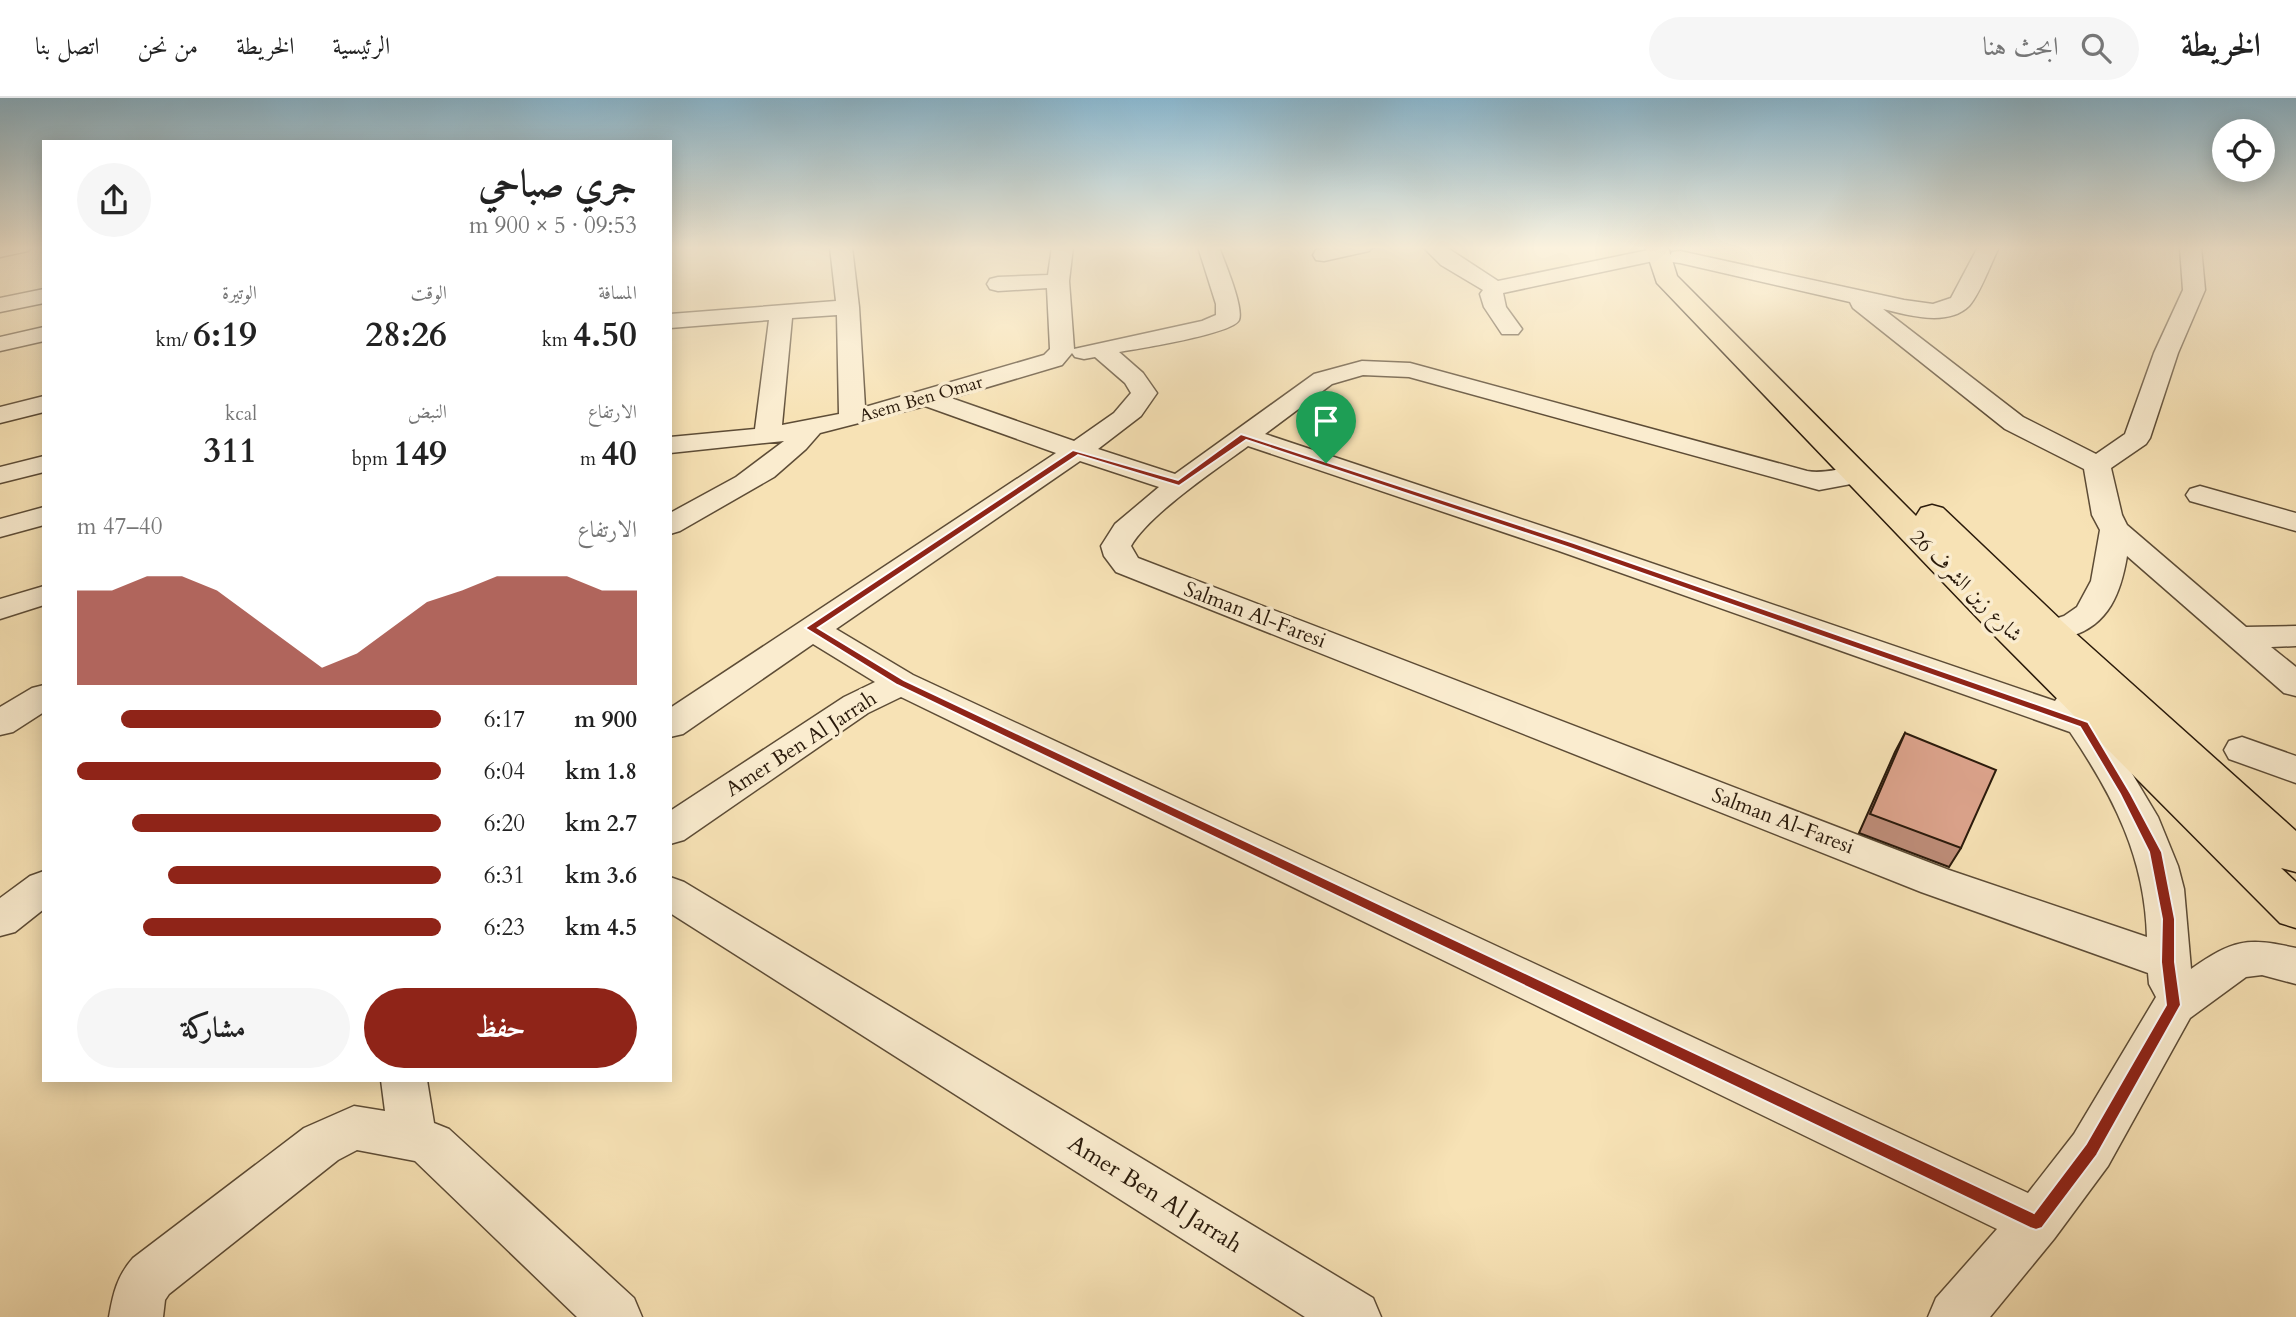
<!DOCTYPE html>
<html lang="ar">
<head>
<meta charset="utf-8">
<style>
	body { margin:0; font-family:Cardo,Amiri,serif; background:#f6f6f6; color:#222; direction:rtl; height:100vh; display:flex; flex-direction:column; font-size:26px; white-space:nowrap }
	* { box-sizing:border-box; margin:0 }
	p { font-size:23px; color:#767676 }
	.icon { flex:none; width:38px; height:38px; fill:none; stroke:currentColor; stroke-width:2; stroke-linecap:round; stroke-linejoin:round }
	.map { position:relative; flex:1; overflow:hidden; direction:ltr }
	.details { position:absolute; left:42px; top:42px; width:630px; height:942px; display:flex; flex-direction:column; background:#fff; border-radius:0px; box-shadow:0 4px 18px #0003; direction:rtl }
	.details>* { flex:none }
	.fabs { position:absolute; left:2212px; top:21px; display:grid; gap:14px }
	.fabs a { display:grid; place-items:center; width:63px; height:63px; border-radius:50%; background:#fff; box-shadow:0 4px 18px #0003; font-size:35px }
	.pin { position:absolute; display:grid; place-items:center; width:60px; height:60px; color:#fff; margin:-72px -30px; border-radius:50% 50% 50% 0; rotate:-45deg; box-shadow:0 0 7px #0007 }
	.pin .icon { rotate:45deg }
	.round { display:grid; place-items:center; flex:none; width:74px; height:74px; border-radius:37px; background:#f6f6f6 }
	.overview { display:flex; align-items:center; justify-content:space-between; height:119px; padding:0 35px }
	h1 { font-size:38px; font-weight:600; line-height:52px }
	.figures { display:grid; grid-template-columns:repeat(3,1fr); gap:10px; height:119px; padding:7px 35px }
	.figures div { display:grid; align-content:center }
	.figures b { font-size:35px; font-weight:600 }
	.figures small { font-size:19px; font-weight:400 }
	.figures p { font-size:19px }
	.chart { height:196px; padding:14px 35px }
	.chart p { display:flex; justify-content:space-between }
	.chart svg { width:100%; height:126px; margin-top:7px; fill:#8f2418; opacity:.7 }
	.button { display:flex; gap:14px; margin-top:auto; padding:14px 35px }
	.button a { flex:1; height:80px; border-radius:42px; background:#8f2418; color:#fff; font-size:28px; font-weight:600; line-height:80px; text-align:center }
	.button a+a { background:#f6f6f6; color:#222 }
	ul { padding:0 35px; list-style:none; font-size:23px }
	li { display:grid; grid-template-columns:112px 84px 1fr; align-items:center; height:52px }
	li i { height:18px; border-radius:9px; background:#8f2418 }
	header { display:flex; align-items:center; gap:42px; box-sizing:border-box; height:98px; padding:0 35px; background:#fff; border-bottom:2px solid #e0e0e0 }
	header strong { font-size:33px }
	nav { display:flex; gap:38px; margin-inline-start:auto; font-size:24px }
	.search { width:490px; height:63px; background:#f6f6f6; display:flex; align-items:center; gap:18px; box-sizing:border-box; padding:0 24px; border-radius:38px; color:#767676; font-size:26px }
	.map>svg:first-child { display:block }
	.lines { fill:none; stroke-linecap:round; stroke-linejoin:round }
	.minor-casing { stroke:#5d4c36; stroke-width:3 }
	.major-casing { stroke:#2a1a0b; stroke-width:3 }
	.minor { fill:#faeccf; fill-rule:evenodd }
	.major { fill:#f7e2b5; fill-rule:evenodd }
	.wall { fill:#be8d79; stroke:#2a1a0b; stroke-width:2 }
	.building { fill:#dda48d; stroke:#2a1a0b; stroke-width:2 }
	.route { fill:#8f2418; stroke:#fff; stroke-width:2; fill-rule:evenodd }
	.labels { text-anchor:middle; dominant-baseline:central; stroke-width:7; stroke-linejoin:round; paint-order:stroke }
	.far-street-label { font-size:18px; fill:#2a1a0b; stroke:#faeccf }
	.street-label { font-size:21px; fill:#2a1a0b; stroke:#faeccf }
	.near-street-label { font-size:24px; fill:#2a1a0b; stroke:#faeccf }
</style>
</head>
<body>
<header>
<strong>الخريطة</strong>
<div class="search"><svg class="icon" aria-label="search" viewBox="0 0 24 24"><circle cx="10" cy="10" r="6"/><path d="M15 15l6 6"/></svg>ابحث هنا</div>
<nav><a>الرئيسية</a><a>الخريطة</a><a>من نحن</a><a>اتصل بنا</a></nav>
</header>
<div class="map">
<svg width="2296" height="1219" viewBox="0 0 2296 1219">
	<rect width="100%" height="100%" fill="#f7e2b5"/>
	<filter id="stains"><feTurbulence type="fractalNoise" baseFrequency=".00286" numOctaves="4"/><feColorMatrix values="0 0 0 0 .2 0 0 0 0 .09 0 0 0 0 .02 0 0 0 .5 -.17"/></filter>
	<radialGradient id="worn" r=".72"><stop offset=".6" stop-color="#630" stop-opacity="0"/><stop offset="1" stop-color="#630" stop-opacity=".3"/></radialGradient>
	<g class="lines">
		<defs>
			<path id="minor" d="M0 149H32L28 153 0 159Z
				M830 149H852L859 209 865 309 1044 257 1050 251 1047 190 998 193 990 191 987 186 990 181 998 179 1048 177 1052 149H1073L1069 183 1074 251 1202 223 1216 217V206L1198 149H1219C1224 163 1244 209 1239 222 1233 236 1137 251 1119 254L1143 275 1157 295 1141 318 1098 351 1175 376 1314 276 1362 263 1410 265 1807 373C1828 377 1847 366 1867 371L1871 377 1867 383 1819 392 1409 279 1363 277 1332 286 1265 336 1581 441 2055 603 2057 600 2069 596 2081 600 2097 617 2158 719 2178 768 2184 791 2191 871C2233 842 2246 839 2296 850V886L2262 877 2246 879 2190 920 2108 1068 2054 1141 1990 1219H1928L1936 1200 1997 1131 901 599 868 615 684 742 670 746V713L844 599 875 584 813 546 683 636 670 639V610L1056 355 925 308 820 335 806 351 774 379 680 433 670 436V415L736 379 784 343 670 355V339L755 331 769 222 670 230V216L836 203ZM837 217 839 316 782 327 792 220ZM1072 255 1075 259 1084 261 1095 259 1125 285 1131 295 1114 315 1074 343 951 300 1062 267ZM1248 348 1559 453 2070 634C2114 699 2145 760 2147 839L1949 772 1138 460 1131 448C1149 416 1217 371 1248 348ZM1080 363 1159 389 1115 426 1101 448 1104 458 1116 474 1921 794 2148 875 2149 886 2156 899 2074 1036 2028 1095 913 577 836 531Z
				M1333 149H1373L1369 153 1324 163 1316 162 1313 157 1316 152Z
				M1423 149H1446L1498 183 1658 150 1666 151 1669 156 1666 161 1658 162 1503 195 1506 209 1522 231 1518 236H1502L1484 209 1480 196 1483 192 1441 167Z
				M1978 149H1999C1991 165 1980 196 1969 208 1948 229 1907 217 1883 211L2023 319 2096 356 2125 336 2154 255 2183 192 2180 149H2201L2205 192 2178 255 2150 340 2146 346 2111 370 2122 417 2127 427 2246 529 2296 528V548L2271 549 2296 569V598L2284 595 2127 458C2121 494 2109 527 2071 538 2059 541 2052 543 2039 540L2035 533 2039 526 2064 518 2077 509 2091 483 2100 432 2092 417 2084 371 2005 331 1853 210 1850 204 1680 165 1672 164 1669 159 1672 154 1680 153 1904 202 1933 206 1951 200Z
				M44 191V205L0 214V200Z
				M44 229V243L0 253V239Z
				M44 298V314L0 325V309Z
				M44 358V374L0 385V369Z
				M2200 388 2296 415V433L2190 403 2186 397 2190 391Z
				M44 409V427L0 439V421Z
				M44 488V507L0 521V501Z
				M44 587V614L13 634 0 637V609L32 590Z
				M2242 639 2296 658V685L2229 661 2224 652 2229 643Z
				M44 773V811L15 834 0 838V800L30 778Z
				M670 779 684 784 1373 1200 1381 1219H1305L670 815Z
				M381 982H427L434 1025 449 1031 634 1200 642 1219H577L415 1063 357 1052 338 1062 169 1196 165 1202 163 1219H109C113 1196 117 1178 133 1160L304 1030 354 1008 385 1013Z"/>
			<path id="major" d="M1645 149H1668L1677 178 1916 418 1921 410 1932 407 1943 410 2064 525 2296 733V774L2281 770 2296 784V830L2280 825 1987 530 1657 185Z"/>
		</defs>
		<!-- minor casing -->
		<use href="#minor" class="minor-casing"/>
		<!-- major casing -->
		<use href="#major" class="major-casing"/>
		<!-- minor -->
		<use href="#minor" class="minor"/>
		<!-- major -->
		<use href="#major" class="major"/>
	</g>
	<!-- wall -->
	<path class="wall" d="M1905 635 1961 750 1949 769 1859 735 1895 654Z"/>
	<!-- building -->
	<path class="building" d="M1905 635 1996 672 1961 750 1870 716Z"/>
	<!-- sky -->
	<linearGradient id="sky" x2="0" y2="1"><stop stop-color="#8ab8d0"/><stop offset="0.47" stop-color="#fbf2de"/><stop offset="1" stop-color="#fbf2de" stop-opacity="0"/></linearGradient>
	<rect width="2296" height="319" fill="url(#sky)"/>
	<!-- route -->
	<path class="route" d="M1241 336 1574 445 2088 624 2131 696 2162 754 2175 821V864L2181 907 2097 1057 2042 1130 2036 1132 2030 1130 897 587 805 530 1073 352 1178 382ZM1246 342 1567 449 2080 629 2120 696 2149 754 2162 821 2161 864 2166 907 2086 1046 2034 1115 904 582 818 530 1078 357 1179 388Z"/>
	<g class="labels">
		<!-- far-street labels -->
		<g class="far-street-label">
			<text transform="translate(921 301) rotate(-16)">Asem Ben Omar</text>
		</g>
		<!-- street labels -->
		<g class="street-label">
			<text transform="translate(1966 488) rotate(45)">شارع زين الشرف 26</text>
			<text transform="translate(1255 517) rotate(21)">Salman Al-Faresi</text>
			<text transform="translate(801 646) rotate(-33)">Amer Ben Al Jarrah</text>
			<text transform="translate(1783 723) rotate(21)">Salman Al-Faresi</text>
		</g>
		<!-- near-street labels -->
		<g class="near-street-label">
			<text transform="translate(1155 1096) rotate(32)">Amer Ben Al Jarrah</text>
		</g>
	</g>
	<rect width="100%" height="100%" filter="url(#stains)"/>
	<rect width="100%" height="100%" fill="url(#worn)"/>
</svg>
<div class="fabs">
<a><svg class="icon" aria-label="locate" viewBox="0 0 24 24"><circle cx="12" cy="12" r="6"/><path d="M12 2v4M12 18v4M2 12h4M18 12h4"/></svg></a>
</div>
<div class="pin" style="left:1326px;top:365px;background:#1e9e55"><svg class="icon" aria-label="arrive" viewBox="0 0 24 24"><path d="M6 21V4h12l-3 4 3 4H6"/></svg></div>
<section class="details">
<div class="overview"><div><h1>جري صباحي</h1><p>09:53 · 5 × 900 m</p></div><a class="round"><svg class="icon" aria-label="share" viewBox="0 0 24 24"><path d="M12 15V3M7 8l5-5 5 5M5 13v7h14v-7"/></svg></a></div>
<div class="figures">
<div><p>المسافة</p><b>4.50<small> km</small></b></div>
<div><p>الوقت</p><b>28:26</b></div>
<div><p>الوتيرة</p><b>6:19<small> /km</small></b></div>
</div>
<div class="figures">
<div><p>الارتفاع</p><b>40<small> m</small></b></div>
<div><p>النبض</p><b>149<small> bpm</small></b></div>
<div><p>kcal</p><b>311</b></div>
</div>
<div class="chart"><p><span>الارتفاع</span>40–47 m</p>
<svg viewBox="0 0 160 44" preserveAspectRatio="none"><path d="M0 44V11L10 11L20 6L30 6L40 11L50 20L60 29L70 38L80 33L90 24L100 15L110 11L120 6L130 6L140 6L150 11L160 11V44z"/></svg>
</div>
<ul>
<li><b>900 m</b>6:17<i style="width:88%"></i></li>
<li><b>1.8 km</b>6:04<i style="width:100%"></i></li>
<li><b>2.7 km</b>6:20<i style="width:85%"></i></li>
<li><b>3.6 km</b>6:31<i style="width:75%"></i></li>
<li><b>4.5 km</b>6:23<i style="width:82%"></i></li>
</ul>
<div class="button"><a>حفظ</a><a>مشاركة</a></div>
</section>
</div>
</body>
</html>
